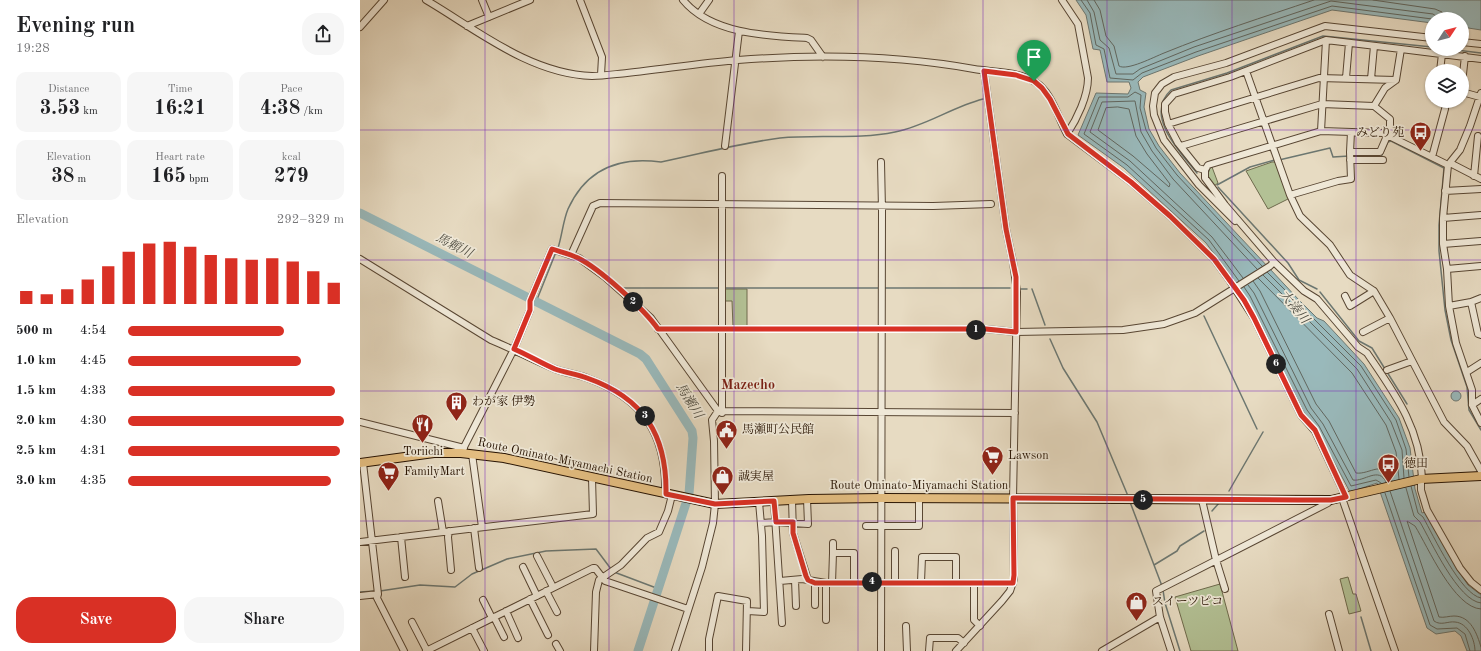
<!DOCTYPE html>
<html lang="en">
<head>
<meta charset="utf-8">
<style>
	body { margin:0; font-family:"Old Standard TT","Noto Serif JP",serif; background:#f6f6f6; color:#202124; height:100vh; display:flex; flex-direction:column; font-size:15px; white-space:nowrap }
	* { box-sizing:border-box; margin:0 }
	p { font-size:13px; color:#757577 }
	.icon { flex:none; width:22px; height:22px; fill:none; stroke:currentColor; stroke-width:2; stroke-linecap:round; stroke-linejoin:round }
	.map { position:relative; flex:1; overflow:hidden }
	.panel { display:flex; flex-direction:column; background:#fff; width:360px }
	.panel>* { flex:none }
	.needle { width:26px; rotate:54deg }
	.controls { position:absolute; left:1065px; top:12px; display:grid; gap:8px }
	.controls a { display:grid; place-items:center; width:44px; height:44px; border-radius:50%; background:#fff; box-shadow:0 1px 3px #0004; font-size:20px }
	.pin { position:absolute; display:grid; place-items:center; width:34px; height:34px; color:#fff; margin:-41px -17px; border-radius:50% 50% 50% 0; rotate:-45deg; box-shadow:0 0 4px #0007 }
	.pin .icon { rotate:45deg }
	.km { position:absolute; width:20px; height:20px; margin:-10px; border-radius:50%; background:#222; color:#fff; font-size:11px; line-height:20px; text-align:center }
	.round { display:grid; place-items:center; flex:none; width:42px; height:42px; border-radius:16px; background:#f6f6f6 }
	.overview { display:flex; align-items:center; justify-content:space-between; height:68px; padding:0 16px }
	h1 { font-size:22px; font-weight:700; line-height:30px }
	.metrics { display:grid; grid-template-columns:repeat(3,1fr); gap:6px; height:68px; padding:4px 16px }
	.metrics div { display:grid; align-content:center; border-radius:10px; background:#f6f6f6; text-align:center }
	.metrics b { font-size:20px; font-weight:700 }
	.metrics small { font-size:11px; font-weight:400 }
	.metrics p { font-size:11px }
	.chart { height:112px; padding:8px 16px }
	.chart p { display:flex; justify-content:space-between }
	.chart svg { width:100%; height:72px; margin-top:4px; stroke:#d93025; stroke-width:6 }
	.primary-button { display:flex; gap:8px; margin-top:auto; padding:8px 16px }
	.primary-button a { flex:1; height:46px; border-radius:16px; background:#d93025; color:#fff; font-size:16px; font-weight:700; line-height:46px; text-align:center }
	.primary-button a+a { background:#f6f6f6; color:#202124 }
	ul { padding:0 16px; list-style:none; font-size:13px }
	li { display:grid; grid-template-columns:64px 48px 1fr; align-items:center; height:30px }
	li i { height:10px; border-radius:5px; background:#d93025 }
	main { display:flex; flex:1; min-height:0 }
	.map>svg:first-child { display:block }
	.green { fill:#b3c195; stroke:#6e6a4c }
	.water { fill:#99b9bb; stroke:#6c7771 }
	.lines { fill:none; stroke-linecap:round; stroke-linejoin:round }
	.shore { stroke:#60665f; stroke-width:1 }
	.stream { stroke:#6c7771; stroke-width:1.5 }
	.river { stroke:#99b9bb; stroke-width:9 }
	.minor-casing { stroke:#584633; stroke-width:8 }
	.major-casing { stroke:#281403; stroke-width:10 }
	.minor { stroke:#efe8d7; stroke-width:6 }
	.major { stroke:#e4be81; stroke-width:8 }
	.route-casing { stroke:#fff; stroke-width:8 }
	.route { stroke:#d93025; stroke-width:5 }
	.grid { fill:none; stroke:#7b2cbf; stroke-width:1; stroke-opacity:0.55 }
	.labels { text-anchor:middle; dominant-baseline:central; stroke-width:3.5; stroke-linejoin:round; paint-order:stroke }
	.poi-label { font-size:12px; fill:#281403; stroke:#efe8d7; text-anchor:start }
	.street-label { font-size:12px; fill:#281403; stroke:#efe8d7 }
	.water-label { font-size:13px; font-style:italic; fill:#504e43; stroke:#efe8d7 }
	.quarter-label { font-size:14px; font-weight:bold; fill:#7a1f14; stroke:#efe8d7 }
</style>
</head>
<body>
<main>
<section class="panel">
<div class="overview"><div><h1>Evening run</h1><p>19:28</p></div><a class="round"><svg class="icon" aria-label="share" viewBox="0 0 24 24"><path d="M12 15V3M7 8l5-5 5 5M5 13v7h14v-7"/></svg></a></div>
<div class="metrics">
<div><p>Distance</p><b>3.53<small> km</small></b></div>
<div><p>Time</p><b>16:21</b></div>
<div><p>Pace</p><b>4:38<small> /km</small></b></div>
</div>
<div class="metrics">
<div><p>Elevation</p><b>38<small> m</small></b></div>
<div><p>Heart rate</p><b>165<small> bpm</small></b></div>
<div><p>kcal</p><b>279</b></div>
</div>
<div class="chart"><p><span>Elevation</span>292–329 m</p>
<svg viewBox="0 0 160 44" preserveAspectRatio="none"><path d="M5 44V36M15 44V38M25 44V35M35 44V29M45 44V21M55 44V12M65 44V7M75 44V6M85 44V9M95 44V14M105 44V16M115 44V17M125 44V16M135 44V18M145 44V24M155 44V31"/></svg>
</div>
<ul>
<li><b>500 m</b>4:54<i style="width:72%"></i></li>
<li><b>1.0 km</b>4:45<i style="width:80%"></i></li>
<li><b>1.5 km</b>4:33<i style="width:96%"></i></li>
<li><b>2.0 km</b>4:30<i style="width:100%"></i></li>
<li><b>2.5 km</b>4:31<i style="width:98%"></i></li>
<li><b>3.0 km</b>4:35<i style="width:94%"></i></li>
</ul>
<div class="primary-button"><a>Save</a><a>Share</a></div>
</section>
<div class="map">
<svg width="1121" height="651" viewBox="0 0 1121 651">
	<rect width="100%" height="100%" fill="#e7dbc2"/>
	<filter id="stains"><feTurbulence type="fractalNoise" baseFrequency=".005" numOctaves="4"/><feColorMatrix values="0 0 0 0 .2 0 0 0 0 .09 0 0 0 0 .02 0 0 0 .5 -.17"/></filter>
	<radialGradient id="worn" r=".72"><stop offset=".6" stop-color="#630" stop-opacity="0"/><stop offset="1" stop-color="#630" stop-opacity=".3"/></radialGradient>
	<!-- green -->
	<path class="green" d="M912 162H915L930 198 908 209 886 171Z
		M852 167 858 183 854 186 847 177 850 168Z
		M363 289H387V327H373L372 301H363Z
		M988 577 993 594H996L1001 611 989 614 980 579Z
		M860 584 878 651H831L815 597Z"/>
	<!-- water -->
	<path class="water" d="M716 0H1121V30L1102 27V19H1072V23L972 10 838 56 783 77 778 82 780 90 786 93 784 107 789 129 799 146 820 173 939 300 957 318 964 321 1004 364 1039 418 1050 448 1055 489 1062 513 1065 512 1098 570 1108 585 1121 595V651H1107L1101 636 1095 631 1076 634 1067 628 1017 483 990 492 956 428 944 413 886 297 846 243 764 168 718 135 736 93 768 94 771 88 769 82H747L740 50 733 49 726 15Z
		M1091 396a5 5 0 1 1 10 0a5 5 0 1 1-10 0Z"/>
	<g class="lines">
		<!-- shore -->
		<path class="shore" d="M721 0 730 13 736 45 744 49 750 78 773 80 782 73 836 52 972 6 1072 19
			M727 0 734 12 740 40 749 48 756 74H773L780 69 834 47 971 1 1073 14 1080 19
			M734 0 740 10 746 36 754 46 759 66C767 71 794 57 804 53 853 33 904 17 954 0
			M1013 0 1075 9 1082 12 1086 19
			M758 107 769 109 776 136 787 154 810 184 809 187 773 156 738 130 746 108Z
			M907 272 1001 366 1036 420 1046 449 1049 477
			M903 275 997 369 1031 422 1042 450 1044 478
			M883 278 852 237 770 161 730 132 742 102 775 101 781 132 792 151 813 179 897 269
			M898 278 992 373 1026 425 1036 452 1039 479
			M879 281 849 240 767 165 724 134 739 97H768L775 92 781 95 780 108 786 130 796 148 817 175 902 266
			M893 281 900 291 956 404 969 421 996 473C1010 475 1024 458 1032 481
			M888 285 894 293 951 408 963 424 993 480C1004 482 1019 466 1026 482
			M884 287 890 296 947 410 959 426 991 486 1016 480 1021 483
			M1051 486 1058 513 1063 517C1073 535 1101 595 1121 598
			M1046 488 1054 516 1060 522C1071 541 1098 601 1121 603
			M1030 491 1074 621C1081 626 1088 621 1095 622 1108 623 1115 640 1115 651
			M1025 493 1070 625 1077 629 1097 628 1105 634 1110 651
			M1121 609C1094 608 1068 547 1055 526L1047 521 1079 617C1084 618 1089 616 1094 616 1111 616 1117 634 1121 647"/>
		<!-- stream -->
		<path class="stream" d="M1088 49 1121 53
			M993 156 1021 157 1028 142 1031 141 1084 168 1079 225V251L1085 310 1091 340 1107 387 1109 410 1121 430
			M919 160 970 148 973 157 989 156
			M837 173C819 151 784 115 811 90L867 73 963 36 1072 47
			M857 185 890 167 915 160
			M858 187 928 263 939 280 957 289
			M198 248C202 236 203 221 208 209 226 169 258 156 301 162 340 154 380 143 420 138 458 134 497 140 535 132 566 126 592 107 623 99
			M260 288H360
			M364 288H520
			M524 288H650
			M661 289H667
			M672 289 685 325
			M960 292 999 341 1012 348 1025 369
			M176 302 196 252
			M844 316 897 429
			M690 339 703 368 737 422 768 496
			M1027 372 1047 404
			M869 491 903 432
			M770 502 802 586
			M852 511 859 503
			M794 565 817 551 820 546 844 531
			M254 572 299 589
			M803 590 805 603 820 651
			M20 591 60 585 95 587 112 574 147 559 186 551 236 549 251 569
			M0 592 16 591
			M1001 617 1011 651"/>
		<!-- river -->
		<path class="river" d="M0 213 280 354 286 359 332 431 333 438 329 494 278 651"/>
		<defs>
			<path id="minor" d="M66 0C117 30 170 74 232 76 243 76 256 74 267 73 304 69 341 63 378 60 456 54 536 55 614 69 632 72 658 71 675 82 692 92 698 118 707 134
				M122 0 129 17
				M220 0 242 57 241 75
				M323 0C351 34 407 36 447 38L451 40 463 57
				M702 0 718 24 728 78C728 96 717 119 707 134L771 182 810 216 854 259 870 281 894 318 941 415 955 431 986 497
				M339 14 349 0
				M107 26 170 0
				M0 27 24 0
				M1102 42 1121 44
				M1041 49 1121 59
				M886 71 930 195
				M1080 71 1082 54
				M986 78 989 43
				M1011 79 1014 46
				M1102 83 1105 56
				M1102 92 1120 97
				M1121 93 1110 126 1100 150 1088 165 1083 218V244L1087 269 1089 306 1096 343 1112 390V405L1121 423
				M808 124 959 78 1036 80
				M961 131 966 40
				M365 146 379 31
				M821 146 962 104 1014 106
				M990 152 991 132
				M1072 157 1085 109
				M990 160H1023
				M1090 163 1121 179
				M845 170 838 168 818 143 808 124 805 112V104L814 94 870 77 966 40 1041 49 1036 80 1025 88 1014 106 1030 119V129L1020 152H990L991 179 978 181 930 195 940 216 970 245 990 275 1014 291 1030 318 1084 422 1107 446 1121 471
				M362 176V413
				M1114 176 1118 136
				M1085 191 1121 189
				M1083 218 1121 215
				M875 221 839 185 804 140 794 115 793 106 795 93 802 84 814 77 866 63 965 26 1072 38
				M1083 244 1121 241
				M211 255 233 206 240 203 573 206 631 204
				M0 259 131 340C153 349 173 360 195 369 205 373 217 374 227 378 283 398 307 435 305 494
				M914 262 944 291 957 299 998 347 1007 353C1035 394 1060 427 1062 478
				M1087 269 1121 266
				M985 296 990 306 1014 291
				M1111 302 1118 334 1121 335
				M1089 306 1111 302 1121 298
				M298 329H626L656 332 763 330 804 324 835 313 910 266 914 262 865 205 845 178V170L848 165 961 131 1023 133 1088 165
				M1003 332 1030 318
				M1027 370 1052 361
				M1107 372 1121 363
				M1112 405 1121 399
				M0 422 104 448
				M101 453 154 349 170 310V301L192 249 219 258 245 277 291 318 358 411 655 413
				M112 454 122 527
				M3 463 18 594 17 598 44 651
				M1061 479V490L1067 510 1100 568 1111 582 1121 590
				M982 498 1035 651
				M432 500 433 533 448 580
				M842 500 856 560 865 589
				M78 501 83 532
				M414 501 422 623
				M401 523 416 522 448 524 447 499
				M506 526H559V498
				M114 528 119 568
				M89 531 88 537 91 570
				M41 537 45 577
				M0 542 233 514 232 478
				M473 543V553
				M535 551V582
				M177 556 193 587
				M163 567 177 596
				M435 580 436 606
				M420 581 442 579 466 583H653
				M561 582 562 557H596V583
				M472 583 473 553H494V583
				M614 583V620L620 626
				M186 591 197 612
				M0 596 18 594
				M170 599 188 635
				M123 600 132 618
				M455 605V583
				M146 611 158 638
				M388 611 404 612 402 536 399 502
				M969 614 979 651
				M134 617 144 637
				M466 620V583
				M52 622 67 651
				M546 626 547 651
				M112 628 124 651
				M196 644 200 651
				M66 651 233 568H235L245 581 328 609
				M234 651 236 592 239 580 261 565 287 538 299 532 308 511 312 495
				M315 651 342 567 353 523 355 504 354 441 352 420 358 411
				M349 651V639L358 596 387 601 386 651
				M521 651 522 210 521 162
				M569 651 570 638H598L604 643
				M596 651 642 601 650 591 654 579 653 498 657 292 653 262 646 229 624 71
				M742 651 800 617
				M811 651 800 617 796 591 968 503 971 500"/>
			<path id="major" d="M0 463 74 453H101L144 458 355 504 449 499 521 498 971 500 1061 479 1121 476"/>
		</defs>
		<!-- minor casing -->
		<use href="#minor" class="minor-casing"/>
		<!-- major casing -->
		<use href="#major" class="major-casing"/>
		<!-- minor -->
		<use href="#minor" class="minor"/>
		<!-- major -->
		<use href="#major" class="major"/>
	</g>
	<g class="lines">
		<defs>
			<path id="route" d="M624 71 656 75 674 81 682 88 690 99 708 134 771 182 810 216 854 259 884 300 894 318 941 415 955 430 986 497 971 500H938L653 498 654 575 653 583H455L448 580 446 576 433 533V522H416L414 501 355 504 306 494C307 435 284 398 227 378 217 374 206 373 195 369 181 363 168 355 154 349L170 310V301L192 249C201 252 210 254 218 258 240 269 284 309 298 329H626L656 332V277L646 229Z"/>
		</defs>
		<!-- route casing -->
		<use href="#route" class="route-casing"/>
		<!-- route -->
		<use href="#route" class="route"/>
	</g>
	<!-- grid -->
	<path class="grid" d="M125 0V651M249 0V651M374 0V651M498 0V651M623 0V651M747 0V651M872 0V651M996 0V651M0 130H1121M0 260H1121M0 391H1121M0 521H1121"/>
	<!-- icons -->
	<defs>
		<symbol id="bus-pin" viewBox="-11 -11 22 30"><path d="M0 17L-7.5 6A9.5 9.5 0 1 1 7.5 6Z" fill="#8f2418" stroke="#efe8d7"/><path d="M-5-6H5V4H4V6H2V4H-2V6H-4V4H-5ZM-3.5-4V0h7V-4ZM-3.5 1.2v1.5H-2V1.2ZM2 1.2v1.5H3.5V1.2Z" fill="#fff"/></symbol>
		<symbol id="building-pin" viewBox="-11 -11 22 30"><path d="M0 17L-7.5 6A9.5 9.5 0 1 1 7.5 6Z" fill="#8f2418" stroke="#efe8d7"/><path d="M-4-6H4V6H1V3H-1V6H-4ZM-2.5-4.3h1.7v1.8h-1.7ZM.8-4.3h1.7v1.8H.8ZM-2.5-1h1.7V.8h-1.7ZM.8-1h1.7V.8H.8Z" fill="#fff"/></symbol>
		<symbol id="restaurant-pin" viewBox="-11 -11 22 30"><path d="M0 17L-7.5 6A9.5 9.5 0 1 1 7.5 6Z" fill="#8f2418" stroke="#efe8d7"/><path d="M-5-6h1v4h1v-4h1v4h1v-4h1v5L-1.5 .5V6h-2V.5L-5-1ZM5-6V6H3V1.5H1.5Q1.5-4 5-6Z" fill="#fff"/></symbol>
		<symbol id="civic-pin" viewBox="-11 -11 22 30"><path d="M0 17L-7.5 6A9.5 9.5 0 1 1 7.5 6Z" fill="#8f2418" stroke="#efe8d7"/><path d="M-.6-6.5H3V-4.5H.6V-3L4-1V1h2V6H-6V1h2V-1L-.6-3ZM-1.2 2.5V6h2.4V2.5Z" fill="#fff"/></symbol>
		<symbol id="supermarket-pin" viewBox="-11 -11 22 30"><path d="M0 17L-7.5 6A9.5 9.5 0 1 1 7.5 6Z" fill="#8f2418" stroke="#efe8d7"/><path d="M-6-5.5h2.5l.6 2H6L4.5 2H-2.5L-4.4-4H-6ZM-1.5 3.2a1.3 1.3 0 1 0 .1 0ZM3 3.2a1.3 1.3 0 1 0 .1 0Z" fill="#fff"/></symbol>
		<symbol id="shop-pin" viewBox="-11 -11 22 30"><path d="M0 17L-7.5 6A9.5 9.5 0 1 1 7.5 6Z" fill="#8f2418" stroke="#efe8d7"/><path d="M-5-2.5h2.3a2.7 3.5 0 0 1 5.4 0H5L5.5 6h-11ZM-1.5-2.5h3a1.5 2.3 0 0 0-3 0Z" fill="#fff"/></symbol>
	</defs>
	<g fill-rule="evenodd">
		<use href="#bus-pin" x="1048" y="120" width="25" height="34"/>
		<use href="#building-pin" x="84" y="390" width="25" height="34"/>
		<use href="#restaurant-pin" x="50" y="412" width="25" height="34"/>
		<use href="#civic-pin" x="354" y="418" width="25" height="34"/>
		<use href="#supermarket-pin" x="620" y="444" width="25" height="34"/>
		<use href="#bus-pin" x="1016" y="452" width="25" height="34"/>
		<use href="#supermarket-pin" x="16" y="460" width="25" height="34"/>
		<use href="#shop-pin" x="350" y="464" width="25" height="34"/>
		<use href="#shop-pin" x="764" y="590" width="25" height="34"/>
	</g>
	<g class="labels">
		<!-- poi labels -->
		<g class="poi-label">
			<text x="1044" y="133" text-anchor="end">みどり苑</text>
			<text x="112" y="402">わが家 伊勢</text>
			<text x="382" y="430">馬瀬町公民館</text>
			<text x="63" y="452" text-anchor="middle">Toriichi</text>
			<text x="648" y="456">Lawson</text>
			<text x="1044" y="464">徳田</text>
			<text x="44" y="472">FamilyMart</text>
			<text x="378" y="477">誠実屋</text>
			<text x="792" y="602">スイーツピコ</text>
		</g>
		<!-- street labels -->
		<g class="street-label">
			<text transform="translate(205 461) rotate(12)">Route Ominato-Miyamachi Station</text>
			<text x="559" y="486">Route Ominato-Miyamachi Station</text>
		</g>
		<!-- water labels -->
		<g class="water-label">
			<text transform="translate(94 246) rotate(27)">馬頼川</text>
			<text transform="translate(934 307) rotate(51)">大湊川</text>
			<text transform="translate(329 401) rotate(58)">馬瀬川</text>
		</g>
		<!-- quarter labels -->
		<g class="quarter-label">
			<text x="388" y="385">Mazecho</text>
		</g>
	</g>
	<rect width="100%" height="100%" filter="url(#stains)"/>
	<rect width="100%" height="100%" fill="url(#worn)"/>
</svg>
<div class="controls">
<a><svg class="needle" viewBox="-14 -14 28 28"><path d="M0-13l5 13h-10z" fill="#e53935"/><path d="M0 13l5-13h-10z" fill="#757577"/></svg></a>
<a><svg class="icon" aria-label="layers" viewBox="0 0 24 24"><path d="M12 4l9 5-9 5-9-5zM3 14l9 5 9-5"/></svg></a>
</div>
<div class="pin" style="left:674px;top:81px;background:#1e9e55"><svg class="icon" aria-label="arrive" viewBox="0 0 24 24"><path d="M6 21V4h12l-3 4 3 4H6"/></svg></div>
<b class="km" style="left:616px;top:330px">1</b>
<b class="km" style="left:273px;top:302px">2</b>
<b class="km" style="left:285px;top:416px">3</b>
<b class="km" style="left:512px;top:582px">4</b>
<b class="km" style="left:783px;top:500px">5</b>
<b class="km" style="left:916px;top:364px">6</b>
</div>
</main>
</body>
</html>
